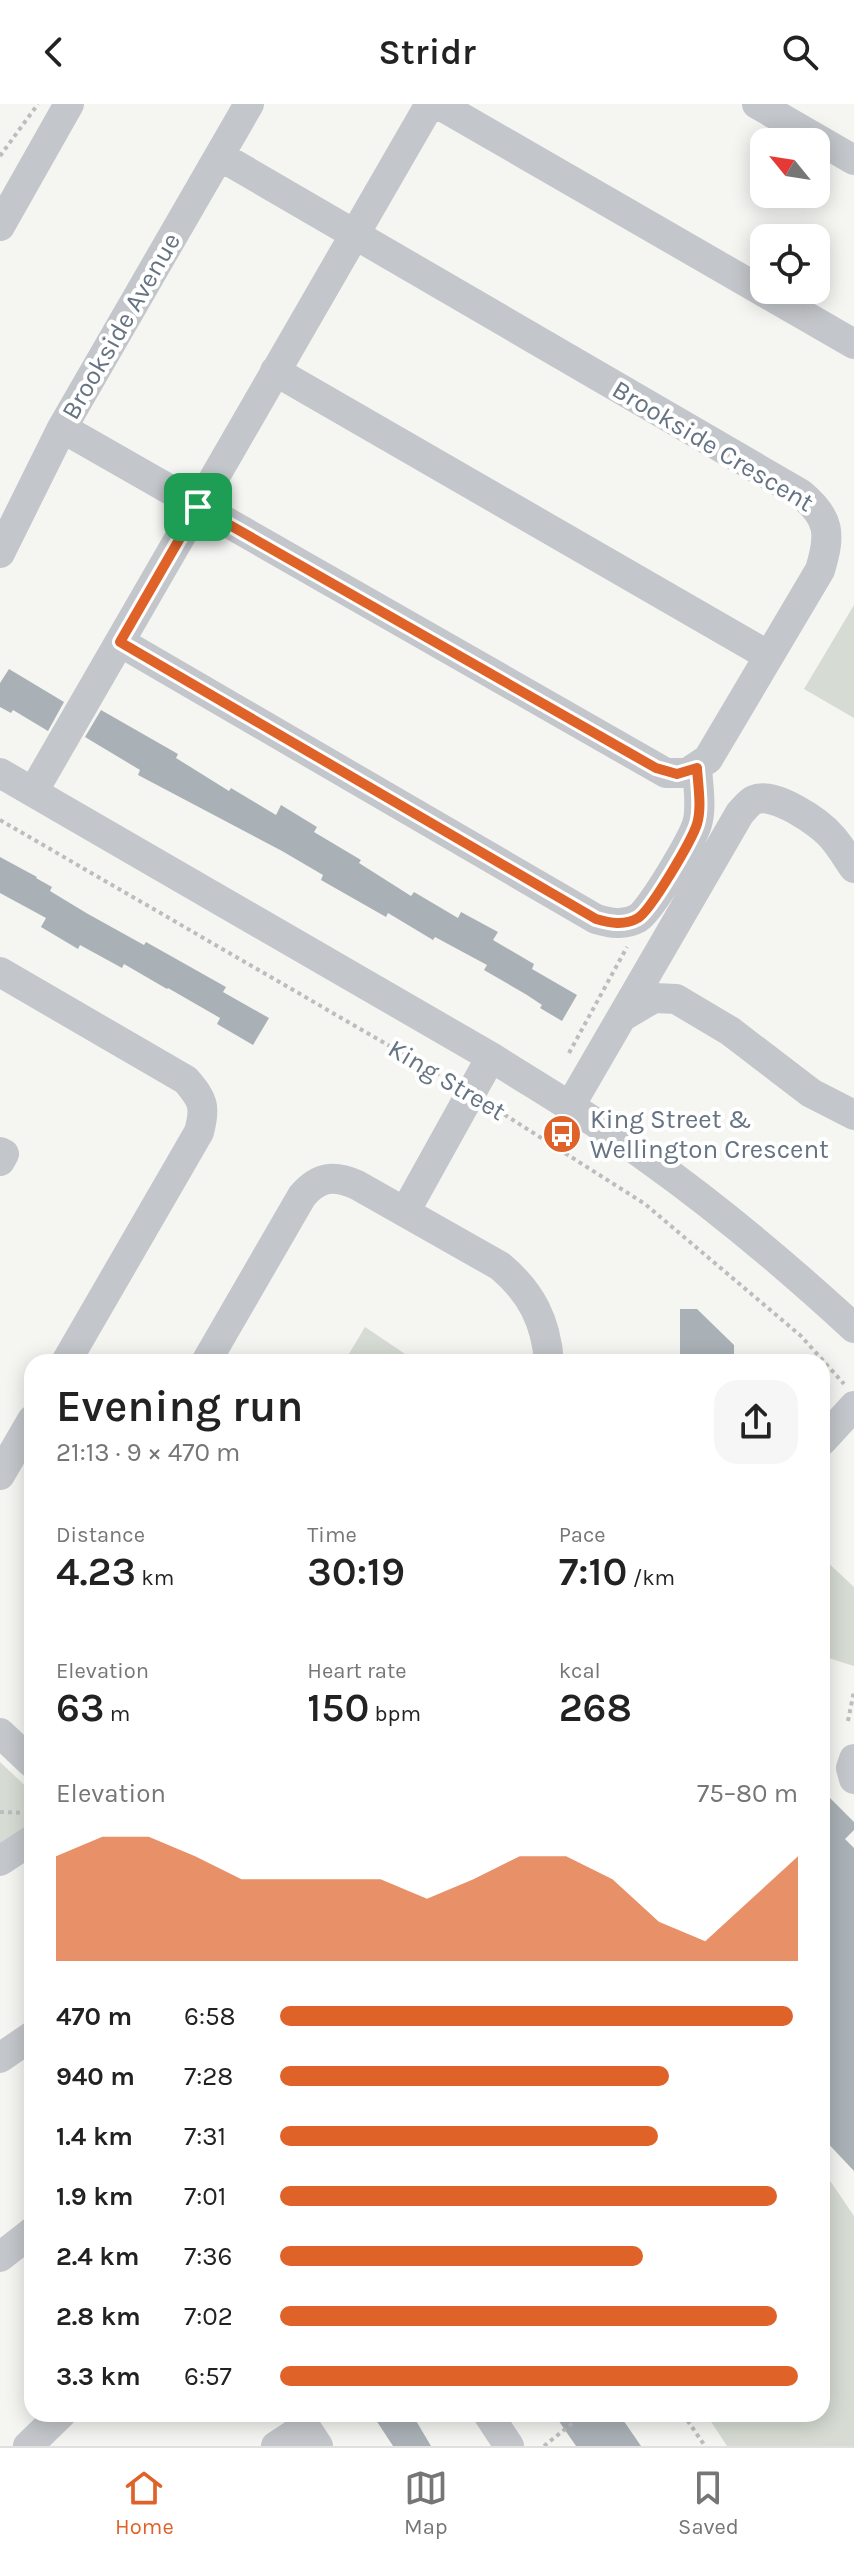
<!DOCTYPE html>
<html lang="en">
<head>
<meta charset="utf-8">
<style>
	body { margin:0; font-family:Karla,sans-serif; background:#f6f6f6; color:#222; height:100vh; display:flex; flex-direction:column; font-size:30px; white-space:nowrap }
	* { box-sizing:border-box; margin:0 }
	p { font-size:26px; color:#767676 }
	.icon { flex:none; width:44px; height:44px; fill:none; stroke:currentColor; stroke-width:2; stroke-linecap:round; stroke-linejoin:round }
	.map { position:relative; flex:1; overflow:hidden }
	.side { position:absolute; left:24px; top:1250px; width:806px; height:1068px; display:flex; flex-direction:column; background:#fff; border-radius:24px; box-shadow:0 4px 20px #0003 }
	.side>* { flex:none }
	.needle { width:52px; rotate:300deg }
	.controls { position:absolute; left:750px; top:24px; display:grid; gap:16px }
	.controls a { display:grid; place-items:center; width:80px; height:80px; border-radius:16px; background:#fff; box-shadow:0 4px 20px #0003; font-size:40px }
	.pin { position:absolute; display:grid; place-items:center; width:68px; height:68px; color:#fff; margin:-34px; border-radius:16px; box-shadow:0 4px 12px #0006 }
	.round { display:grid; place-items:center; flex:none; width:84px; height:84px; border-radius:24px; background:#f6f6f6 }
	.summary { display:flex; align-items:center; justify-content:space-between; height:136px; padding:0 32px }
	h1 { font-size:44px; font-weight:600; line-height:60px }
	.stats { display:grid; grid-template-columns:repeat(3,1fr); gap:12px; height:136px; padding:8px 32px }
	.stats div { display:grid; align-content:center }
	.stats b { font-size:40px; font-weight:600 }
	.stats small { font-size:22px; font-weight:400 }
	.stats p { font-size:22px }
	.chart { height:224px; padding:16px 32px }
	.chart p { display:flex; justify-content:space-between }
	.chart svg { width:100%; height:144px; margin-top:8px; fill:#df6228; opacity:.7 }
	ul { padding:0 32px; list-style:none; font-size:26px }
	li { display:grid; grid-template-columns:128px 96px 1fr; align-items:center; height:60px }
	li i { height:20px; border-radius:10px; background:#df6228 }
	header { display:flex; justify-content:space-between; align-items:center; height:104px; padding:0 32px; background:#fff; font-size:36px; font-weight:600 }
	.tabs { display:flex; justify-content:space-around; align-items:center; height:112px; border-top:2px solid #e0e0e0; background:#fff; font-size:22px; color:#767676 }
	.tabs a { display:grid; justify-items:center; gap:4px }
	.tabs .on { color:#df6228 }
	.map>svg:first-child { display:block }
	.green { fill:#d6dcd3 }
	.building { fill:#aab1b6 }
	.lines { fill:none; stroke-linecap:round; stroke-linejoin:round }
	.path { stroke:#bbbdbf; stroke-width:4; stroke-dasharray:4 4; stroke-linecap:butt }
	.minor { stroke:#c3c6ca; stroke-width:30 }
	.route-casing { stroke:#fff; stroke-width:16 }
	.route { stroke:#df6228; stroke-width:10 }
	.labels { text-anchor:middle; dominant-baseline:central; stroke-width:8; stroke-linejoin:round; paint-order:stroke }
	.street-label { font-size:26px; fill:#657382; stroke:#fff }
	.poi-label { font-size:26px; fill:#657382; stroke:#fff; text-anchor:start }
</style>
</head>
<body>
<header><svg class="icon" aria-label="back" viewBox="0 0 24 24"><path d="M15 5l-7 7 7 7"/></svg>Stridr<svg class="icon" aria-label="search" viewBox="0 0 24 24"><circle cx="10" cy="10" r="6"/><path d="M15 15l6 6"/></svg></header>
<div class="map">
<svg width="854" height="2342" viewBox="0 0 854 2342">
	<rect width="100%" height="100%" fill="#f5f5f2"/>
	<!-- green -->
	<path class="green" d="M854 501V614L804 585Z
		M365 1223 417 1258H344Z
		M822 1453 854 1483V1562L822 1552Z
		M0 1658 32 1688V1726L0 1746Z
		M822 2065 854 2112V2342H727L706 2310H822Z"/>
	<!-- building -->
	<path class="building" d="M9 565 64 598 48 627 13 606 11 609 0 603V579Z
		M101 606 178 650 176 654 229 687 231 684 276 711 281 701 317 723 314 728 361 756 359 759 411 792 414 788 458 814 461 808 498 828 493 836 534 860 532 865 577 891 562 917 540 904 542 901 527 891 484 866 487 861 435 833 433 836 388 809 386 813 321 776 323 771 282 747 138 671 140 666 85 633Z
		M0 753 37 773 36 774 52 783 50 787 88 810 144 841 146 838 226 883 223 888 269 914 253 941 217 920 220 914 168 884 167 885 124 860 122 864 80 841 78 845 41 823 46 814 0 789Z
		M680 1205H697L734 1241V1258H680Z
		M822 1686 854 1718V1726L845 1735 854 1744V2067L822 2033Z
		M372 2310H412L431 2342H393Z
		M554 2310H619L641 2342H576Z"/>
	<g class="lines">
		<!-- path -->
		<path class="path" d="M0 52 38 0
			M0 716 450 977
			M569 949 627 843
			M491 1002 645 1100 801 1232 844 1280
			M848 1617 854 1587
			M0 1708 32 1709
			M683 2310 705 2342
			M544 2342 584 2310"/>
		<!-- minor -->
		<path class="minor" d="M438 0 854 240
			M757 0 854 56
			M0 122 69 0
			M275 267 769 552
			M62 324 666 669H687L708 655 820 466C831 430 830 414 801 390L220 52
			M0 449 62 324 249 0
			M120 538 596 815C610 819 624 822 638 814 651 806 692 736 697 720 702 704 698 681 697 664
			M0 669 491 953C543 986 596 1017 646 1053 719 1105 788 1163 854 1224
			M33 688 430 0
			M0 868 186 976C203 996 206 1002 199 1028L66 1258
			M625 911 654 894 676 895 730 927 811 989 854 1011
			M570 1002 740 709C745 704 749 698 754 696 774 687 819 718 832 733 840 742 847 754 854 764
			M0 1048 4 1050 0 1057
			M405 1108 491 953
			M206 1258 302 1092C319 1072 334 1071 357 1081L500 1162C531 1188 546 1217 549 1258
			M822 1337 854 1302
			M0 1371 32 1316
			M0 1629 32 1659
			M854 1655 851 1664 854 1675
			M0 1757 32 1736
			M0 1954 32 1932
			M0 2153 32 2128
			M297 2310 318 2342
			M488 2310 509 2342
			M28 2342 61 2310
			M276 2342 305 2323"/>
	</g>
	<g class="lines">
		<defs>
			<path id="route" d="M198 403 656 664 677 670 697 664C698 681 702 704 697 720 692 736 651 806 638 814 624 822 610 819 596 815L120 538Z"/>
		</defs>
		<!-- route casing -->
		<use href="#route" class="route-casing"/>
		<!-- route -->
		<use href="#route" class="route"/>
	</g>
	<!-- icons -->
	<defs>
		<symbol id="bus-disc" viewBox="-11 -11 22 22"><circle r="9.5" fill="#df6228" stroke="#fff"/><path d="M-5-6H5V4H4V6H2V4H-2V6H-4V4H-5ZM-3.5-4V0h7V-4ZM-3.5 1.2v1.5H-2V1.2ZM2 1.2v1.5H3.5V1.2Z" fill="#fff"/></symbol>
	</defs>
	<g fill-rule="evenodd">
		<use href="#bus-disc" x="540" y="1008" width="44" height="44"/>
	</g>
	<g class="labels">
		<!-- street labels -->
		<g class="street-label">
			<text transform="translate(121 222) rotate(-60)">Brookside Avenue</text>
			<text transform="translate(713 342) rotate(31)">Brookside Crescent</text>
			<text transform="translate(447 976) rotate(31)">King Street</text>
		</g>
		<!-- poi labels -->
		<g class="poi-label">
			<text x="590" y="1015">King Street &amp;<tspan x="590" dy="30">Wellington Crescent</tspan></text>
		</g>
	</g>
</svg>
<div class="controls">
<a><svg class="needle" viewBox="-14 -14 28 28"><path d="M0-13l5 13h-10z" fill="#e53935"/><path d="M0 13l5-13h-10z" fill="#767676"/></svg></a>
<a><svg class="icon" aria-label="locate" viewBox="0 0 24 24"><circle cx="12" cy="12" r="6"/><path d="M12 2v4M12 18v4M2 12h4M18 12h4"/></svg></a>
</div>
<div class="pin" style="left:198px;top:403px;background:#1e9e55"><svg class="icon" aria-label="arrive" viewBox="0 0 24 24"><path d="M6 21V4h12l-3 4 3 4H6"/></svg></div>
<section class="side">
<div class="summary"><div><h1>Evening run</h1><p>21:13 · 9 × 470 m</p></div><a class="round"><svg class="icon" aria-label="share" viewBox="0 0 24 24"><path d="M12 15V3M7 8l5-5 5 5M5 13v7h14v-7"/></svg></a></div>
<div class="stats">
<div><p>Distance</p><b>4.23<small> km</small></b></div>
<div><p>Time</p><b>30:19</b></div>
<div><p>Pace</p><b>7:10<small> /km</small></b></div>
</div>
<div class="stats">
<div><p>Elevation</p><b>63<small> m</small></b></div>
<div><p>Heart rate</p><b>150<small> bpm</small></b></div>
<div><p>kcal</p><b>268</b></div>
</div>
<div class="chart"><p><span>Elevation</span>75–80 m</p>
<svg viewBox="0 0 160 44" preserveAspectRatio="none"><path d="M0 44V12L10 6L20 6L30 12L40 19L50 19L60 19L70 19L80 25L90 19L100 12L110 12L120 19L130 32L140 38L150 25L160 12V44z"/></svg>
</div>
<ul>
<li><b>470 m</b>6:58<i style="width:99%"></i></li>
<li><b>940 m</b>7:28<i style="width:75%"></i></li>
<li><b>1.4 km</b>7:31<i style="width:73%"></i></li>
<li><b>1.9 km</b>7:01<i style="width:96%"></i></li>
<li><b>2.4 km</b>7:36<i style="width:70%"></i></li>
<li><b>2.8 km</b>7:02<i style="width:96%"></i></li>
<li><b>3.3 km</b>6:57<i style="width:100%"></i></li>
</ul>
</section>
</div>
<nav class="tabs">
<a class="on"><svg class="icon" aria-label="home" viewBox="0 0 24 24"><path d="M3 11l9-7 9 7M6 9v11h12V9"/></svg>Home</a>
<a><svg class="icon" aria-label="map" viewBox="0 0 24 24"><path d="M3 6l6-2 6 2 6-2v14l-6 2-6-2-6 2zM9 4v14M15 6v14"/></svg>Map</a>
<a><svg class="icon" aria-label="saved" viewBox="0 0 24 24"><path d="M7 4h10v16l-5-4-5 4z"/></svg>Saved</a>
</nav>
</body>
</html>
